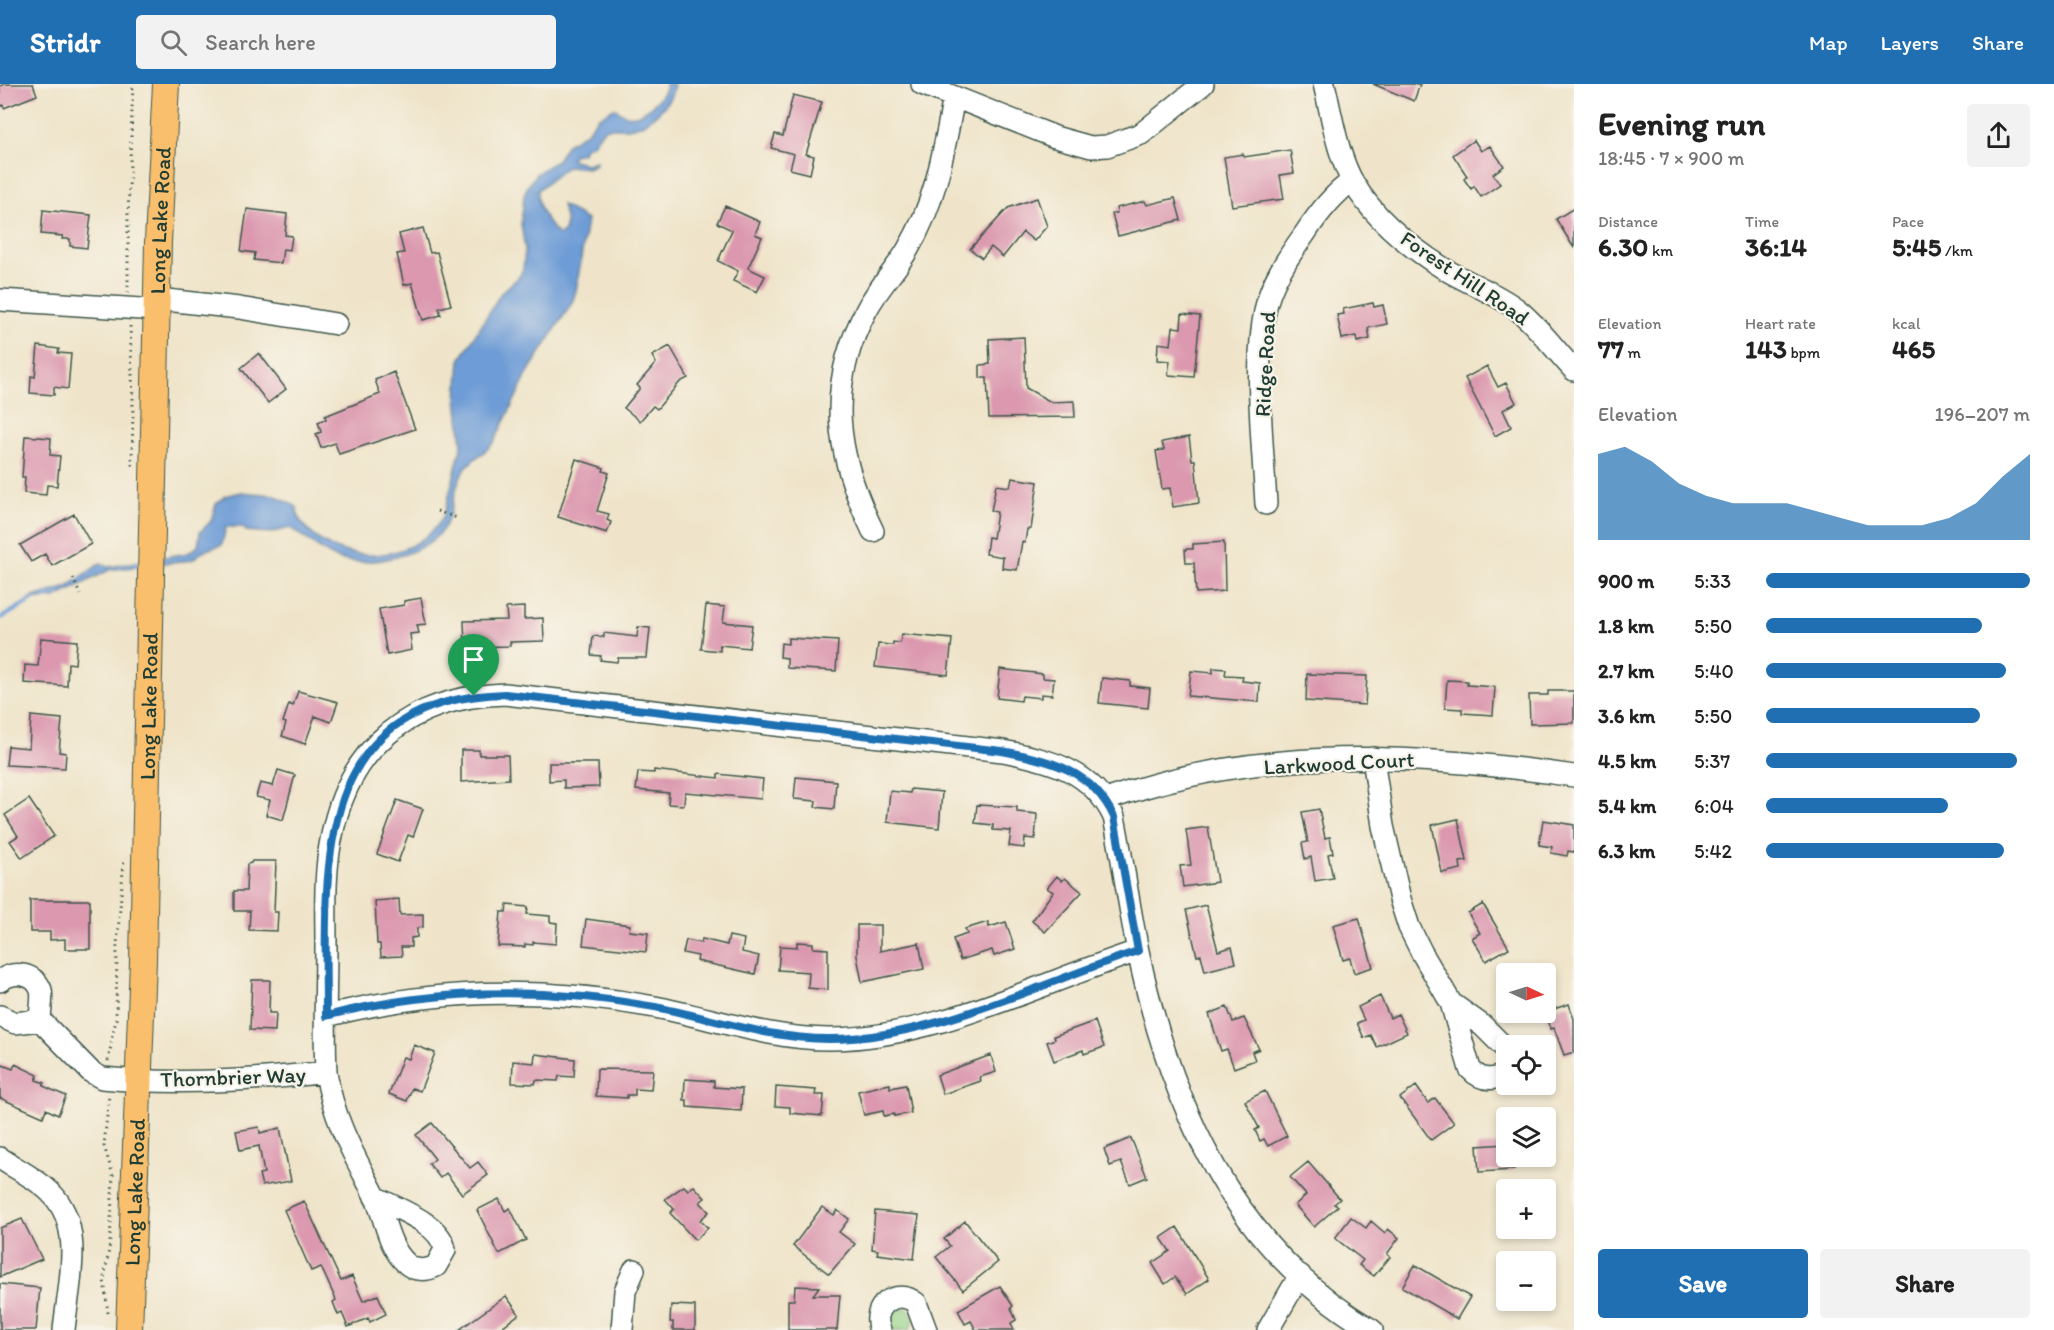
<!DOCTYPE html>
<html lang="en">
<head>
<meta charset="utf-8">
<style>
	body { margin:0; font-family:Itim,sans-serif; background:#f2f2f2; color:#222; height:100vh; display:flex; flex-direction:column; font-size:22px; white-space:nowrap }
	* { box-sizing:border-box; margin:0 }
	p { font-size:20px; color:#767676 }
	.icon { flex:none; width:33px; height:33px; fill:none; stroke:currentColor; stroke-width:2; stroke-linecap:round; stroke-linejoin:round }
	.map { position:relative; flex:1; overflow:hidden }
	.panel { display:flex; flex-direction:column; background:#fff; width:480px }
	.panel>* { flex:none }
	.needle { width:39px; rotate:94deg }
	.fabs { position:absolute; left:1496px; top:879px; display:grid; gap:12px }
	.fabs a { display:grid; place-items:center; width:60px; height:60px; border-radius:6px; background:#fff; box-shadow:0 3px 9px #0003; font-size:30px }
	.pin { position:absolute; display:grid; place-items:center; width:51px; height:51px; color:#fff; margin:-62px -26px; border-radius:50% 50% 50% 0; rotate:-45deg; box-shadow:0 0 6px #0007 }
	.pin .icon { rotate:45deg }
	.round { display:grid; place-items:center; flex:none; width:63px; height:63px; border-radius:6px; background:#f2f2f2 }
	.summary { display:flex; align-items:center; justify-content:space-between; height:102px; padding:0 24px }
	h1 { font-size:33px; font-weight:700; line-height:45px }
	.stats { display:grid; grid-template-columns:repeat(3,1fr); gap:9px; height:102px; padding:6px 24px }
	.stats div { display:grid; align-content:center }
	.stats b { font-size:26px; font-weight:700 }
	.stats small { font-size:16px; font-weight:400 }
	.stats p { font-size:16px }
	.chart { height:168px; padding:12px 24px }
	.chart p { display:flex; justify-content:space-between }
	.chart svg { width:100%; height:108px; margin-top:6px; fill:#1f6fb2; opacity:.7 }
	.action { display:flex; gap:12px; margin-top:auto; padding:12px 24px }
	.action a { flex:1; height:69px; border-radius:6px; background:#1f6fb2; color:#fff; font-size:24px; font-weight:700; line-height:69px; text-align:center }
	.action a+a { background:#f2f2f2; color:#222 }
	ul { padding:0 24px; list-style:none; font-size:20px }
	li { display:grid; grid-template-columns:96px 72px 1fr; align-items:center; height:45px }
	li i { height:15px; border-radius:8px; background:#1f6fb2 }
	header { display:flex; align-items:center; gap:36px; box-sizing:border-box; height:84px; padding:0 30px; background:#1f6fb2; color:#fff }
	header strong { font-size:28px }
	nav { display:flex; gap:33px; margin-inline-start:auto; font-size:21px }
	.search { width:420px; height:54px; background:#f2f2f2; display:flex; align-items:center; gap:15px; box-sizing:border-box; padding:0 21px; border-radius:6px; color:#767676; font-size:22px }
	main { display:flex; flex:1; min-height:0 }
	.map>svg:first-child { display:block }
	.green { fill:#95d389; stroke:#5a885e; stroke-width:1.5 }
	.water { fill:#6e9cd6; stroke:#466c85; stroke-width:1.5 }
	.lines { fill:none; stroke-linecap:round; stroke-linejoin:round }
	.stream { stroke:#6e9cd6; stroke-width:4.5 }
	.building { fill:#db98af }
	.minor-casing { stroke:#3e564a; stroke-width:24 }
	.major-casing { stroke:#3e564a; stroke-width:28 }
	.path { stroke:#3e564a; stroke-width:3; stroke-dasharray:1.5 4.5; stroke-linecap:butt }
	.minor { stroke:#fff; stroke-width:21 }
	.major { stroke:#f9bf6d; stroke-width:26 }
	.route-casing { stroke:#fff; stroke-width:12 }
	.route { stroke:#1f6fb2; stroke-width:8 }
	.labels { text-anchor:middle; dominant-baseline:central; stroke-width:4.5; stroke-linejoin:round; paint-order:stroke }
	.street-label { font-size:22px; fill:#1f3d34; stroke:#f7f3e8 }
</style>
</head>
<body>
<header>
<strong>Stridr</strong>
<div class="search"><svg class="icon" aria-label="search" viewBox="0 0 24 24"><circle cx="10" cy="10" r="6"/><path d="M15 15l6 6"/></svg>Search here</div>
<nav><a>Map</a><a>Layers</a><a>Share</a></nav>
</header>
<main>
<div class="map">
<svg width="1574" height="1246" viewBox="0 0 1574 1246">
	<rect width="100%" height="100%" fill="#f7f3e8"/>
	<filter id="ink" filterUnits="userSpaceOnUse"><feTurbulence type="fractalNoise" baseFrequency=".0167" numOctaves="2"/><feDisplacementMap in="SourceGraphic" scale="12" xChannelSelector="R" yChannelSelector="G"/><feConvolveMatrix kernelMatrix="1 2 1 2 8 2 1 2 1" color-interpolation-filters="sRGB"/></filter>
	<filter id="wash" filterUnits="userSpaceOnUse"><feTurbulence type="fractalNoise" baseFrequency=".008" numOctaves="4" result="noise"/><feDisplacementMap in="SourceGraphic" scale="24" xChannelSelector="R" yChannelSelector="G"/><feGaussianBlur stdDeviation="1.35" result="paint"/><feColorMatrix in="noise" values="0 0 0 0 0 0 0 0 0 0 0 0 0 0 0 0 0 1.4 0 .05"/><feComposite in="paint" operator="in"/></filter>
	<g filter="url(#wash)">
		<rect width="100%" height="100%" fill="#efe4c9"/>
		<!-- green -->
		<path class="green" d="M899 1222 909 1226 914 1236 909 1246H890L886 1232Z"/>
		<!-- water -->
		<path class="water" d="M666 0H674C673 20 648 42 628 44 620 45 613 43 604 45L593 60 585 63 583 69 573 71 571 75 586 80 596 77V80L588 84 568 82 538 106C535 119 549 143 559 151L564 147 566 139 562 121 587 136 576 207 572 219 530 285 494 358C486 369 472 374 464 386 453 402 455 425 445 442 429 471 366 485 336 474 319 467 306 453 290 444L271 449 246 447 243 443H226L222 461 203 467 192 476 109 486 55 514 32 516 33 513 67 503 101 479 108 483 188 469 198 462 200 448 211 437 216 420 225 412 241 408 274 411 297 423C297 434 301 438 308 446 344 484 419 478 444 431L462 360 457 314 460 276 501 209 519 193 523 185 525 166 521 140 524 112 527 103 536 90 557 76 567 60 587 48 597 34 614 24C618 26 622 30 627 31 641 35 665 13 666 0Z"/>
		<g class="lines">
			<!-- stream -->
			<path class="stream" d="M1 534 32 516"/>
		</g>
		<g id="blocks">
			<!-- building -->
			<path class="building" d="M5 0H33L37 11 4 24 3 21 0 23V2Z
				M1373 0H1420L1414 17Z
				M793 11 822 18 806 70 814 72 810 90 790 85 794 70 771 64 775 50 783 52Z
				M1474 56 1481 67 1490 62 1504 82 1493 90 1500 100 1481 113 1474 102 1471 105 1464 95 1467 92 1453 71Z
				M1290 66 1294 89 1280 91 1284 115 1232 122 1224 73 1243 70 1244 73Z
				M1037 114 1047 142 1034 157 1023 148 1003 173 991 163 982 174 970 165 1008 124Z
				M1175 114 1181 136 1118 152 1112 130 1117 129 1116 124 1145 117 1147 121Z
				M725 122 760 138 755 150 762 153 748 184 765 192 757 208 733 197 738 187 718 177 732 146 717 139Z
				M1574 124V164L1556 135Z
				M247 125 287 130 285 151 292 152 290 166 283 165 281 179 254 176 255 169 241 167Z
				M43 126 91 131 87 164 70 162V155H62L63 152 41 150Z
				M423 144 430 169 437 168 451 221 439 224 441 231 423 236 412 199 404 201 397 170 404 169 399 150Z
				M1373 219 1374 223 1383 221 1387 240 1368 244 1370 255 1357 258 1356 252 1342 255 1337 231 1344 230 1343 225Z
				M1182 230 1200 232 1194 293 1168 291 1170 277 1157 276 1158 259 1171 261 1173 243 1181 244Z
				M1024 253 1026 304 1051 318 1074 317 1075 333 989 334 987 294H980V281L990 280 989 255Z
				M38 262 59 265 58 269 71 270 68 305 54 303V311L30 309 31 292 35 293Z
				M670 262 688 294 680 298 657 325 653 322 640 337 624 324 640 304 637 301 656 279 652 272Z
				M259 269 286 305 268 319 241 284Z
				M1487 282 1498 303 1506 299 1516 319 1503 326 1511 343 1495 352 1465 294Z
				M394 288 415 345 339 370 335 359 321 364 316 350 321 348 318 338 326 335 325 332 380 310 375 296Z
				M25 352 51 354 50 371 60 372 57 402 47 401 46 411 24 409 25 393H22Z
				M1189 353 1192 376H1195L1199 419 1173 423 1170 404 1162 405 1156 367 1164 366 1162 358Z
				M576 375 604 384 603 387 609 389 597 427 609 430 607 436 611 438 607 449 558 433Z
				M1012 394 1038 398 1031 445H1027L1025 459 1022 458 1017 486 1002 484 1003 473 986 470 988 453 993 454 997 428 991 427 996 401 1010 403Z
				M74 430 91 460 52 482 45 470 31 478 20 461Z
				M1224 458 1225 507 1196 509 1194 479H1186L1185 465H1193V460Z
				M421 514 426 540 417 541 419 549 410 550 412 566 387 571 379 525 404 521V517Z
				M706 521 725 523 723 538 752 541 749 564 720 561V567L701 565Z
				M524 523V535L543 534 544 557 510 558V562L465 563 464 537 507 536 506 524Z
				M638 543 650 544 647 574H618L617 578 600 576 601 572 591 571 593 552 604 553V549L637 553Z
				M902 550 952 555 948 591 875 583 878 560 893 561V558L900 559Z
				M41 554 77 557 75 580 68 579 67 602 24 599 25 581 38 582Z
				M788 554 838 557 836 587 787 584V574L780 573 781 559 788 560Z
				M1213 584 1226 585 1225 591 1243 592 1242 597 1260 599 1259 618 1188 612 1191 587 1213 589Z
				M1000 585 1043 590V594L1054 595 1052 611 1041 610V614L1022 612 1021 617 997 614Z
				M1307 590 1367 592 1365 621 1306 617Z
				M1102 594 1130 597V602L1150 604 1148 624 1099 619Z
				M1447 596 1467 597V601L1495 603 1493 631 1462 629V625L1445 624Z
				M298 607 338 618 331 638 315 632 305 660 282 652 286 639 283 638 289 620 293 622Z
				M1548 607H1574V639L1530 640 1529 611H1548Z
				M31 632 62 635 59 668 66 669 65 684 6 681 8 662 29 664Z
				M461 666H479V671H508L509 695 461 698Z
				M549 679H598L599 703 564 704V696L549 697Z
				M278 686 295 691 283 736 266 731 270 716 256 713 260 699 273 702Z
				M654 686 718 694V690L763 695 761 715 685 708 684 721 668 720 669 709 636 706 638 688 654 689Z
				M796 693 836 697 834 725 815 723 816 717 794 715Z
				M911 705 942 708 939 744 887 738 890 707 910 709Z
				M29 715 54 752 22 774 10 757 18 752 5 731Z
				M397 716 423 725 413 753 408 751 398 778 377 770Z
				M977 721 1017 723V728L1037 730 1035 755 1025 754 1024 764 1009 762 1011 747 993 746V741L975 739Z
				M1319 725 1325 754 1330 753 1333 769 1328 770 1333 794 1315 797 1311 773 1305 775 1302 759 1308 758 1302 728Z
				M1458 735 1467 777 1460 778 1461 785 1442 789 1432 741Z
				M1543 736 1574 741V768L1568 767 1567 772 1551 769 1552 763 1539 761Z
				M1208 743 1217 798 1183 803 1180 782 1191 781 1186 746Z
				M252 777H276L274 828H278L277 847 249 846 250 827H234V807H246L247 780 251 779Z
				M1057 792 1062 797 1065 794 1082 808 1045 848 1032 837 1053 808 1047 804Z
				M399 815 400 831 423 830V843L417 844V853L411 854V863H401L402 872 381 873 380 860H377L375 817Z
				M30 816H90V865H65V855L50 856V848H30Z
				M1483 820 1509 864 1486 877 1472 854 1480 849 1468 829Z
				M507 821 528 823 527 830 550 832V838L557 839 556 860 533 858V861L525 860V863L498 862 501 828H506Z
				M1206 821 1218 867 1232 863 1236 879 1205 887 1201 871 1197 872 1186 826Z
				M1359 834 1373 883 1354 889 1350 874 1343 876 1333 841Z
				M586 835 630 841 629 847 648 849 646 868 583 861Z
				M988 838 989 843 1006 838 1015 865 994 872 992 866 960 876 953 855 967 850 965 845Z
				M857 841H880V867L919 859 924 885 862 898 857 872Z
				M729 852 744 855 742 868 759 872 755 890 697 877 698 872 683 869 686 856 701 859 702 855 727 861Z
				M797 858 813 859V864L828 865V906L808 904 809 888 778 886 780 862 797 863Z
				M252 896H270L269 929H276L275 947 250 946Z
				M1380 912 1390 934 1398 930 1407 949 1377 963 1371 951 1364 954 1357 939 1364 936 1358 923Z
				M1569 920 1574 935V968L1564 971 1554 944 1551 945 1545 928Z
				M1227 923 1233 938 1244 934 1259 965 1252 968 1255 976 1234 984 1227 965 1221 967 1209 930Z
				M1095 937 1104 963 1084 970 1083 966 1054 977 1047 958 1055 955 1054 952Z
				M414 961 435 969 420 1007 412 1004 407 1017 389 1010 403 973 409 975Z
				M535 970 575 975 574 993 559 992 558 997 536 996 535 1000 512 999 513 977 534 979Z
				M991 971 996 988 980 993 981 997 943 1010 937 991Z
				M0 980 13 985 15 980 38 991 36 996 45 999 43 1002 66 1012 58 1031 46 1025 43 1033 0 1014Z
				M597 985 653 986 651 1006 635 1005V1011H627V1014L596 1012Z
				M685 995 714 997V1003L742 1005 741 1027 687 1023V1016H684Z
				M890 1000V1004L906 1001 911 1029 894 1032V1030L884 1032 883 1027 864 1031 858 1007Z
				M1416 1002 1428 1019 1435 1014 1454 1039 1431 1056 1400 1014Z
				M776 1003 816 1006 815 1011H824L822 1032 790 1029V1023L775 1022Z
				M1265 1007 1287 1052 1268 1062 1264 1055 1260 1057 1255 1046 1259 1044 1245 1017Z
				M432 1039 470 1084 478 1078 488 1091 462 1110 446 1089 440 1094 429 1080 435 1075 416 1051Z
				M259 1043 260 1049 280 1044 291 1097 262 1102 259 1090 264 1089 259 1062 240 1066 236 1047Z
				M1131 1054 1147 1093 1130 1100 1121 1078 1110 1082 1104 1065Z
				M1506 1060V1072H1513L1514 1086 1479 1088 1477 1062Z
				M1308 1078 1340 1115 1334 1120 1338 1122 1314 1143 1295 1121 1306 1111 1290 1093Z
				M684 1102 688 1106 694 1102 705 1114 700 1118 709 1128 700 1136 708 1144 695 1156 670 1129 674 1125 665 1115Z
				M499 1115 505 1127 510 1124 526 1156 499 1170 477 1126Z
				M304 1117 341 1197 352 1192 363 1217 378 1211 386 1230 370 1238 368 1234 348 1243 342 1229 338 1231 333 1218 336 1216 321 1183 311 1187 284 1126Z
				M822 1123 834 1131 837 1126 849 1135 839 1148 855 1160 829 1190 793 1162Z
				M875 1127 919 1131 914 1175 877 1170 878 1166 872 1165Z
				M1351 1133 1366 1144 1371 1137 1385 1149 1388 1145 1399 1154 1387 1170 1390 1173 1374 1192 1359 1181 1363 1176 1335 1154Z
				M22 1135 42 1175 0 1193V1144Z
				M965 1137 998 1178 963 1206 936 1173 950 1162 944 1155Z
				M1177 1143 1209 1195 1187 1210 1175 1193 1165 1200 1152 1179 1170 1167 1161 1154Z
				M1415 1181 1470 1213 1457 1235 1402 1203Z
				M0 1200 40 1204 36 1246H0Z
				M795 1202 819 1203 813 1211H840L837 1246H788V1216H794Z
				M1000 1202 1013 1222 1011 1224 1016 1236 1011 1239 1014 1246H976L971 1237 965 1240 958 1226Z
				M506 1212 519 1230 498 1246H459Z
				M671 1221 695 1222V1246H673V1238H670Z"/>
		</g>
	</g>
	<g filter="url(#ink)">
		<use href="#blocks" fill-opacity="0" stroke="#3e564a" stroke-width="1.5"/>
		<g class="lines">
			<defs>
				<path id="minor" d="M922 0 1055 53 1091 63 1107 62 1141 50 1203 0
					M1324 0C1332 32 1337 71 1354 100 1374 134 1410 163 1443 184 1467 199 1495 208 1518 226 1539 243 1555 266 1574 286
					M157 215 239 224 336 240
					M0 216 157 226
					M1266 420C1263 362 1252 270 1268 215 1275 192 1290 170 1304 151 1317 131 1332 111 1352 97
					M873 447C836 372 825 302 867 225 878 204 896 186 908 165 936 118 944 66 954 13
					M1373 674 1383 742 1400 815 1409 843 1422 869 1451 919 1470 985C1481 997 1492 997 1506 990
					M1106 716C1256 661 1419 669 1574 692
					M0 897C13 886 35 889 41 906 43 914 40 928 40 936L91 988 102 994C176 1001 252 997 326 988
					M1451 919 1483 942 1506 965
					M0 932 15 939 40 936
					M326 932C434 904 545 903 655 923 712 934 770 955 829 955 934 955 1039 899 1138 867
					M0 1074C16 1085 36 1094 50 1108 86 1142 68 1202 64 1246
					M375 1113C397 1125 441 1139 445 1166L436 1182C426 1187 414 1187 406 1179 388 1163 385 1133 375 1112 354 1071 333 1035 326 988 324 946 326 903 326 861 326 826 324 791 331 756 348 662 410 613 505 610L1003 667C1050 676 1092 686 1114 733 1123 777 1129 823 1138 867 1170 1019 1232 1164 1372 1246
					M622 1246 625 1207 634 1186
					M880 1246C870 1223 896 1203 916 1219L926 1246
					M1268 1246 1300 1191"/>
				<g id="major">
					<path id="s1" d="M129 1246 143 877 158 158 166 0"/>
				</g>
			</defs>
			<!-- minor casing -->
			<use href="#minor" class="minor-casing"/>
			<!-- major casing -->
			<use href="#major" class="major-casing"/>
			<!-- path -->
			<path class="path" d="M128 209V131L133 0
				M130 242 133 315 132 385
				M437 427 457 434
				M73 494 80 511
				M108 977 116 935 117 861 124 775
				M108 1229 104 1195 110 1159 113 1091 104 1062 109 1011"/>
			<!-- minor -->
			<use href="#minor" class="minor"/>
			<!-- major -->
			<use href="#major" class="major"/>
		</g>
	</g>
	<g class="lines" filter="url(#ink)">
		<defs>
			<path id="route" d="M505 610 1002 667C1050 676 1092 686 1114 733L1138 867C1039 899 934 955 829 955 770 955 712 934 655 923 545 903 434 904 326 932 326 788 308 616 505 610Z"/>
		</defs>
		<!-- route casing -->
		<use href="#route" class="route-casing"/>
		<!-- route -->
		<use href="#route" class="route"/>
	</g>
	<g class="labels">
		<!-- street labels -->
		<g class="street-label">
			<text stroke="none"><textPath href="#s1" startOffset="1110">Long Lake Road</textPath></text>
			<text transform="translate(1465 194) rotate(34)">Forest Hill Road</text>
			<text transform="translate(1265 280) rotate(-87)">Ridge Road</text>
			<text stroke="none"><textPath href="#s1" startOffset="624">Long Lake Road</textPath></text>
			<text transform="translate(1339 679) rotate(-3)">Larkwood Court</text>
			<text transform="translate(233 993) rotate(-2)">Thornbrier Way</text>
			<text stroke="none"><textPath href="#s1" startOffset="138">Long Lake Road</textPath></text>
		</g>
	</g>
</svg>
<div class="fabs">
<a><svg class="needle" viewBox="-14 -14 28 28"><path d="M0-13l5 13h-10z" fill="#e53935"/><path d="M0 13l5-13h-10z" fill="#767676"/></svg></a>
<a><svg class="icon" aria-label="locate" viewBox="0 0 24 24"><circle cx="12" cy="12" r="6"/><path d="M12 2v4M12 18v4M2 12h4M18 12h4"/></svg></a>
<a><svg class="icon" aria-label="layers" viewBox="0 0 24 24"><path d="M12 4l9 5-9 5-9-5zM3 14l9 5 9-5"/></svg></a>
<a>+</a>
<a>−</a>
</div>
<div class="pin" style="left:474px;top:612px;background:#1e9e55"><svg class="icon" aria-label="arrive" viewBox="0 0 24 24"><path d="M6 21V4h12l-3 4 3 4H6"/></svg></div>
</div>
<section class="panel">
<div class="summary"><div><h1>Evening run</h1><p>18:45 · 7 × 900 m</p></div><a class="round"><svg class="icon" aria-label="share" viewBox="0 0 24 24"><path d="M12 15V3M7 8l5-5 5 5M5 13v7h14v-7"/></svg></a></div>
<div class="stats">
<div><p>Distance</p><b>6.30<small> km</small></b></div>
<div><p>Time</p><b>36:14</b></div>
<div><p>Pace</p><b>5:45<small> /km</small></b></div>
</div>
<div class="stats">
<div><p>Elevation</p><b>77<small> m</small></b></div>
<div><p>Heart rate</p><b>143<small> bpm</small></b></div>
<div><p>kcal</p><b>465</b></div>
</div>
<div class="chart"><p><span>Elevation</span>196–207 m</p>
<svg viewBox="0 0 160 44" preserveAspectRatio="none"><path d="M0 44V9L10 6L20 12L30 21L40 26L50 29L60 29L70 29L80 32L90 35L100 38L110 38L120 38L130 35L140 29L150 18L160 9V44z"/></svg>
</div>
<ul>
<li><b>900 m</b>5:33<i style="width:100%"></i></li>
<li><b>1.8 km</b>5:50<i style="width:82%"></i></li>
<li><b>2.7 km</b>5:40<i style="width:91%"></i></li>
<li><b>3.6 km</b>5:50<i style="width:81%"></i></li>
<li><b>4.5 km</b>5:37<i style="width:95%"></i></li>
<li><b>5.4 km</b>6:04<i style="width:69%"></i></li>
<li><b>6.3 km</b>5:42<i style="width:90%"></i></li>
</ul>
<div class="action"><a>Save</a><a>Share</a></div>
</section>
</main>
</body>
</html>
